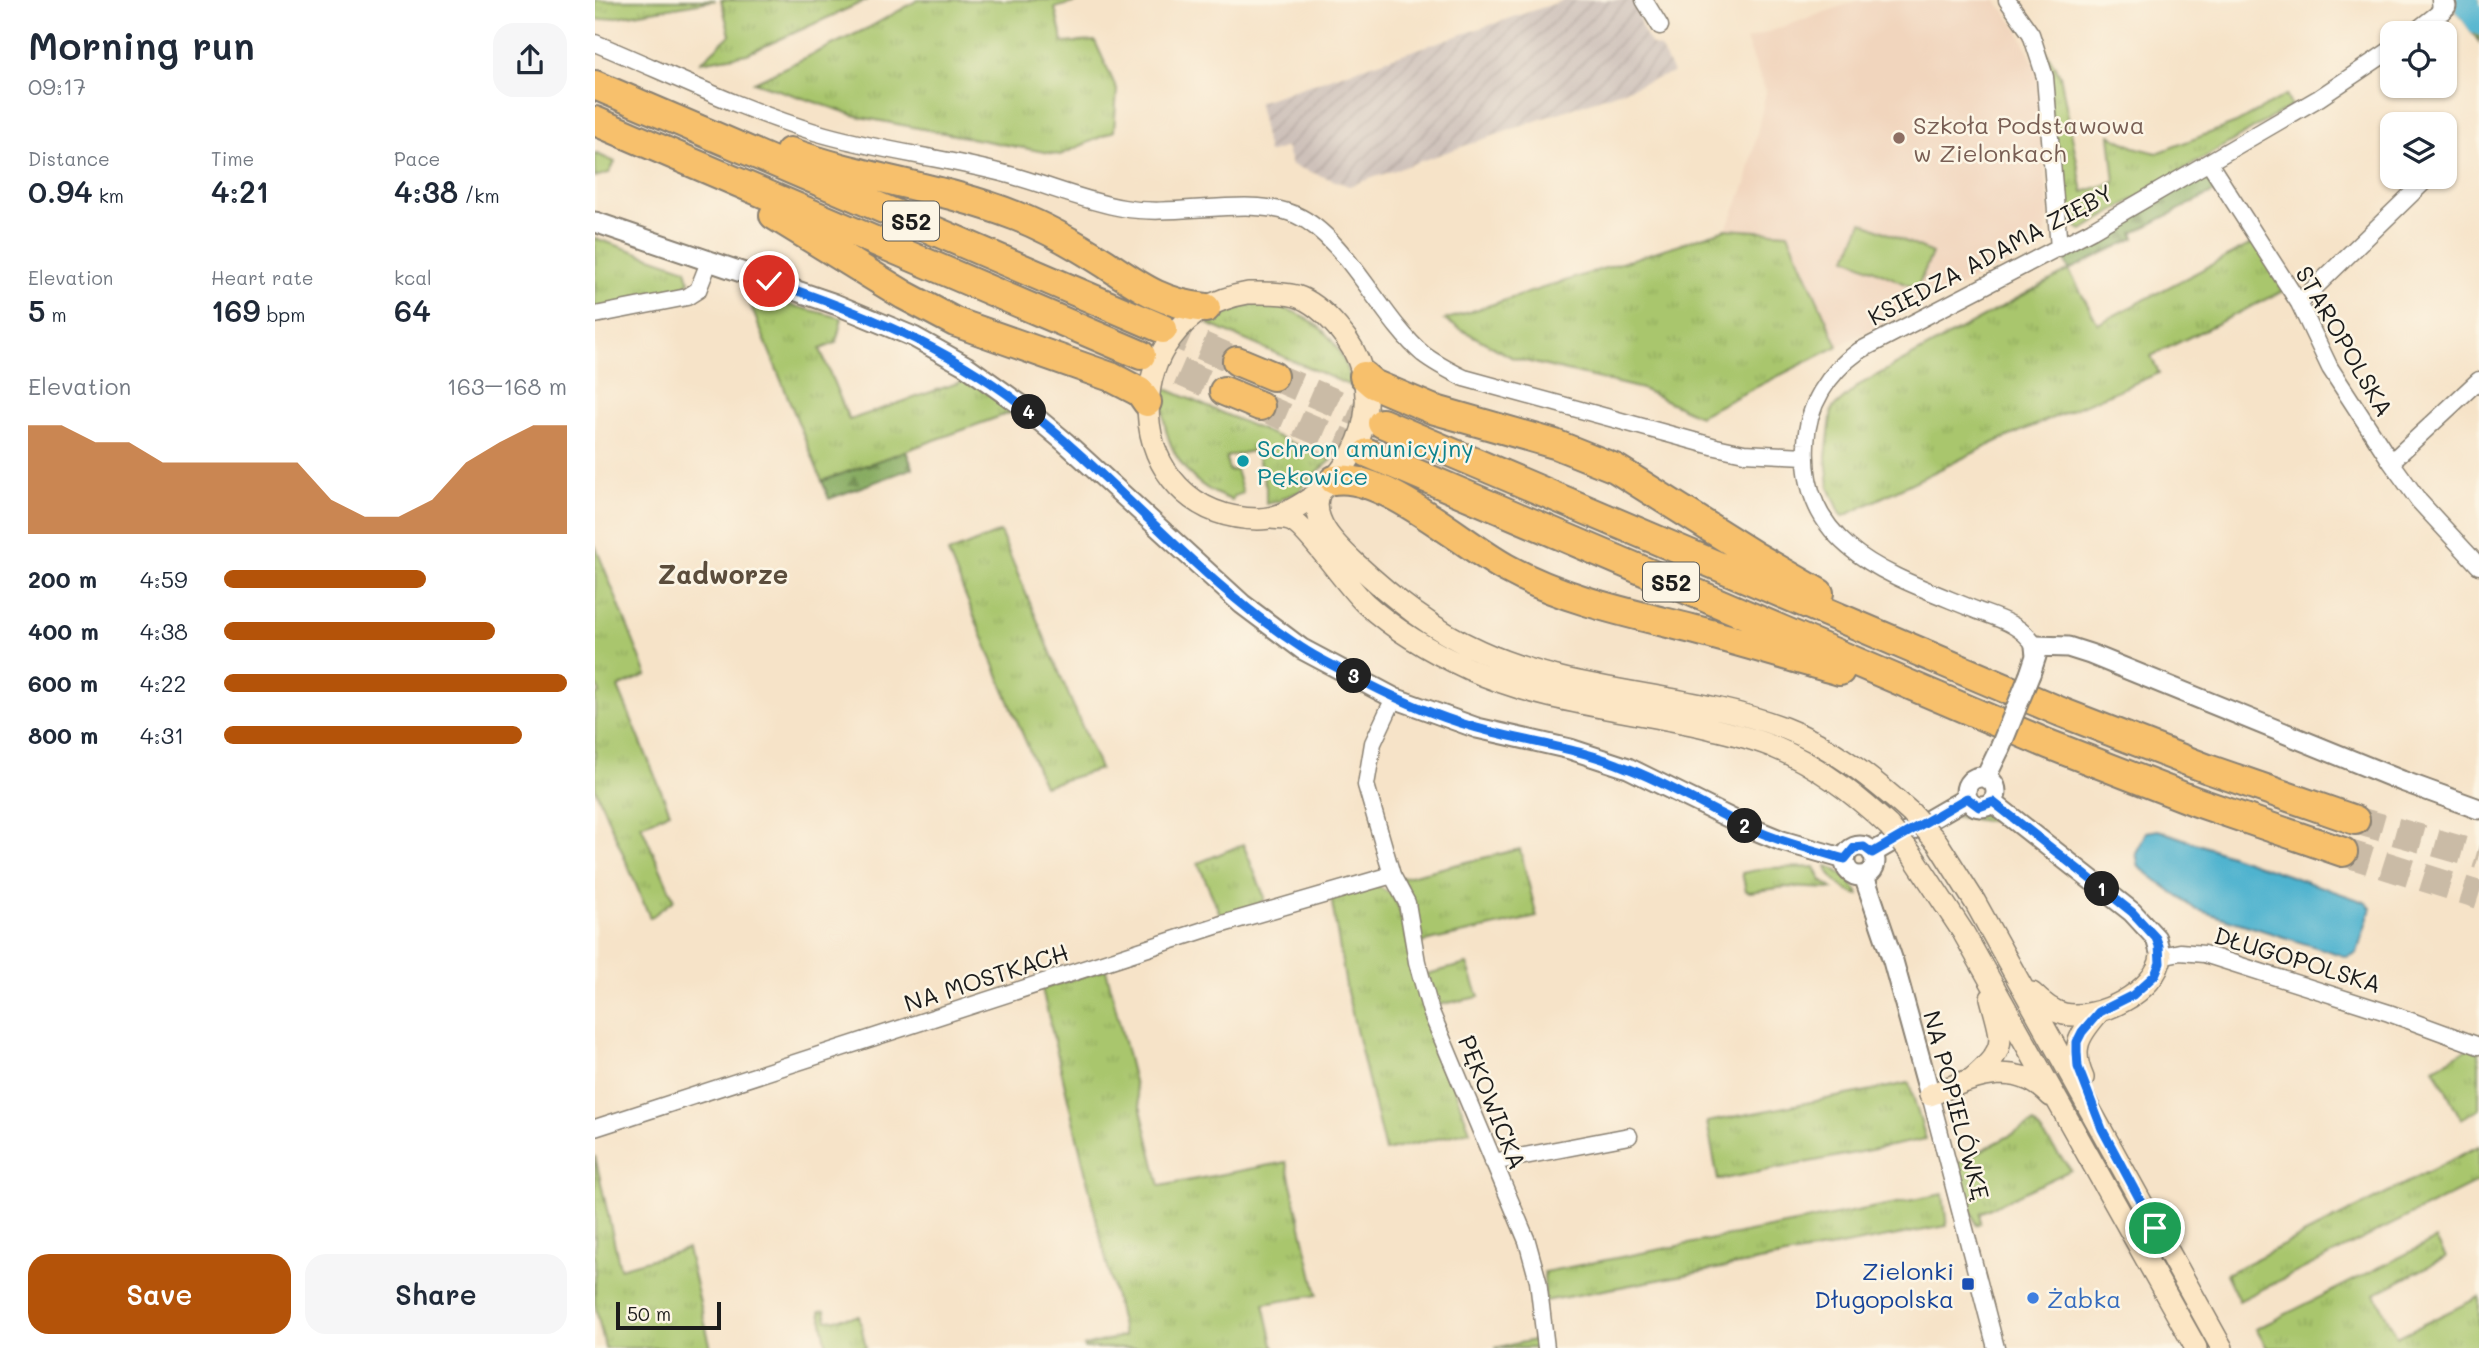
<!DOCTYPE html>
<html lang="en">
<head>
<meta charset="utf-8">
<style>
	body { margin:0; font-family:Mali,sans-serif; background:#f6f6f7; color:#1f2937; height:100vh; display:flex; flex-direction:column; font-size:26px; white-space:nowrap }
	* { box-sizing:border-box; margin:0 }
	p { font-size:23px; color:#747a83 }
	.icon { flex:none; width:38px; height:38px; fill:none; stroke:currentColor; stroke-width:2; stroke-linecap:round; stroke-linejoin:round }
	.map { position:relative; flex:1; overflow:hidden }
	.side { display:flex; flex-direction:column; background:#fff; width:595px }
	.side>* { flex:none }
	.buttons { position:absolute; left:1785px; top:21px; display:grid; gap:14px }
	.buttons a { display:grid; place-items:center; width:77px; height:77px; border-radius:14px; background:#fff; box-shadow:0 2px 5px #0004; font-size:35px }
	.scale { position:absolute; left:21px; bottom:18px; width:105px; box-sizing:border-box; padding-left:7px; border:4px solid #1c1c1c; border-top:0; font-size:19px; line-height:24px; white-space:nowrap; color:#1c1c1c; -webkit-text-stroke:5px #fcf5e5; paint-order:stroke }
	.pin { position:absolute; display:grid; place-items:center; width:60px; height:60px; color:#fff; margin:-30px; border:4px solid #fff; border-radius:50%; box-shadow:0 2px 7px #0007 }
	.km { position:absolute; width:35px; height:35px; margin:-18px; border-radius:50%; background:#222; color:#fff; font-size:19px; line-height:35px; text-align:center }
	.round { display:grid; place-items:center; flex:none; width:74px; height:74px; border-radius:21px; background:#f6f6f7 }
	.summary { display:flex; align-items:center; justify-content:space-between; height:119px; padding:0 28px }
	h1 { font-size:38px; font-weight:600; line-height:52px }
	.figures { display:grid; grid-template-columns:repeat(3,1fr); gap:10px; height:119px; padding:7px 28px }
	.figures div { display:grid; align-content:center }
	.figures b { font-size:30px; font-weight:600 }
	.figures small { font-size:19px; font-weight:400 }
	.figures p { font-size:19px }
	.chart { height:196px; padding:14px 28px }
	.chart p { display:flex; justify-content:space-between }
	.chart svg { width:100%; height:126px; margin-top:7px; fill:#b45309; opacity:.7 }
	.action { display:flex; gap:14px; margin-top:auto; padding:14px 28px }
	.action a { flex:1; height:80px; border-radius:21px; background:#b45309; color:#fff; font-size:28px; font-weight:600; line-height:80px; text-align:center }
	.action a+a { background:#f6f6f7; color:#1f2937 }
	ul { padding:0 28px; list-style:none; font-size:23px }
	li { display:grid; grid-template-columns:112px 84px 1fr; align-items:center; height:52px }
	li i { height:18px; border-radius:9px; background:#b45309 }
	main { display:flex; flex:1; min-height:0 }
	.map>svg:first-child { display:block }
	.built { fill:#f1d5bd }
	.industrial { fill:url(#industrial-furrows) }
	.grass { fill:url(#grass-tufts); stroke:#627144; stroke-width:2 }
	.forest { fill:url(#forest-firs); stroke:#51643e; stroke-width:2 }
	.garden { fill:#a9c66d; stroke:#627144; stroke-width:2 }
	.water { fill:#50b3cf; stroke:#366876; stroke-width:2 }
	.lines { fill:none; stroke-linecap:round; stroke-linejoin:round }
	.river { stroke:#50b3cf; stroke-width:24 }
	.motorway-tunnel { stroke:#cabba6; stroke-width:28; stroke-dasharray:28 14; stroke-linecap:butt }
	.minor-casing { stroke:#898072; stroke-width:19 }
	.tertiary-casing { stroke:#898072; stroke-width:23 }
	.secondary-casing { stroke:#898072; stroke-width:24 }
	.motorway-casing { stroke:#898072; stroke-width:32 }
	.minor { stroke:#fff; stroke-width:16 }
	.tertiary { stroke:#fff; stroke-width:19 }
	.secondary { stroke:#fce6c4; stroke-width:21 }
	.motorway { stroke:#f7c06c; stroke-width:28 }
	.tertiary-bridge-casing { stroke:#898072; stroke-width:23; stroke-linecap:butt }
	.secondary-bridge-casing { stroke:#898072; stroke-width:24; stroke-linecap:butt }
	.tertiary-bridge { stroke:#fff; stroke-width:19 }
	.secondary-bridge { stroke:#fce6c4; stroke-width:21 }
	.route-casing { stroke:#fff; stroke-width:14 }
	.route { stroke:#1a73e8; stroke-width:9 }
	.education-dot { fill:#8d6e63; stroke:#fcf5e5; stroke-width:2.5 }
	.culture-dot { fill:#0f9aa8; stroke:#fcf5e5; stroke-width:2.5 }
	.transit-dot { fill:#1a4fb4; stroke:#fcf5e5; stroke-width:2.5 }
	.shop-dot { fill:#3f7fe0; stroke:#fcf5e5; stroke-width:2.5 }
	.labels { text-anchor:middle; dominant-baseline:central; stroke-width:5; stroke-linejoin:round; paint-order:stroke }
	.shield { fill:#fcf5e5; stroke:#5f5d58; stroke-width:2 }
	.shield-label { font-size:23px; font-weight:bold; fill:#1c1c1c }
	.education-label { font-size:24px; fill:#785e54; stroke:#fcf5e5; text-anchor:start }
	.street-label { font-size:24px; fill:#1c1c1c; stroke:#fcf5e5 }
	.culture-label { font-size:24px; fill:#0d838f; stroke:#fcf5e5; text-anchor:start }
	.transit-label { font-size:24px; fill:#164399; stroke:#fcf5e5; text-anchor:end }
	.shop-label { font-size:24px; fill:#366cbe; stroke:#fcf5e5; text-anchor:start }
	.neighbourhood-label { font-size:26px; font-weight:bold; fill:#5b4d3c; stroke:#fcf5e5 }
</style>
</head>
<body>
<main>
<section class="side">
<div class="summary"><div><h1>Morning run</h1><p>09:17</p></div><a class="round"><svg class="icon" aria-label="share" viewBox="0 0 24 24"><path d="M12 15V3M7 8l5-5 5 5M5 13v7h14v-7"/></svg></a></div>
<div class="figures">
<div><p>Distance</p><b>0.94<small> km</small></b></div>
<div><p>Time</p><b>4:21</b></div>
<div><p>Pace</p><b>4:38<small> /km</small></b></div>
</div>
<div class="figures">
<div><p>Elevation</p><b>5<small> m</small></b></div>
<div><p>Heart rate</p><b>169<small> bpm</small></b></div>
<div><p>kcal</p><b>64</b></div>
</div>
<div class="chart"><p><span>Elevation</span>163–168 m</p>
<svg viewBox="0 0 160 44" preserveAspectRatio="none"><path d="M0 44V6L10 6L20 12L30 12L40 19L50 19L60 19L70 19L80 19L90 32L100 38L110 38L120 32L130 19L140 12L150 6L160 6V44z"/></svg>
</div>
<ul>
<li><b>200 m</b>4:59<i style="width:59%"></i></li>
<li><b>400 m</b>4:38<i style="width:79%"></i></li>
<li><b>600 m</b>4:22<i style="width:100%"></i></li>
<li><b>800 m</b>4:31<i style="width:87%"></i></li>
</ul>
<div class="action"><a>Save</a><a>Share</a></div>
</section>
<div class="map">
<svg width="1884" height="1348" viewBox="0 0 1884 1348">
	<defs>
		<pattern id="industrial-furrows" width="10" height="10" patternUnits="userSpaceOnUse" patternTransform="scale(1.75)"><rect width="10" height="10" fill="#cec1ba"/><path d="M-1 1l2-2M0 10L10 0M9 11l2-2" fill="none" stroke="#b0a59f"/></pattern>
		<pattern id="grass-tufts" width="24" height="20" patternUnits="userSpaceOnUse" patternTransform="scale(1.75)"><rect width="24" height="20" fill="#a9c66d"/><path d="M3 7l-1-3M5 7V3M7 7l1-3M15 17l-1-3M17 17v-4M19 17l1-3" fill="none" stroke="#91aa5e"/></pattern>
		<pattern id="forest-firs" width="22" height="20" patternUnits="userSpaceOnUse" patternTransform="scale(1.75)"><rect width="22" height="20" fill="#86ab60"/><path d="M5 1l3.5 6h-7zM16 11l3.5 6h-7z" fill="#6d8a4e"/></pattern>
	</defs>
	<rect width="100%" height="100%" fill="#fcf5e5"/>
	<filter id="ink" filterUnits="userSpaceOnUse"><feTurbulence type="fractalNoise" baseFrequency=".0143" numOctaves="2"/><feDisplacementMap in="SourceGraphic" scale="14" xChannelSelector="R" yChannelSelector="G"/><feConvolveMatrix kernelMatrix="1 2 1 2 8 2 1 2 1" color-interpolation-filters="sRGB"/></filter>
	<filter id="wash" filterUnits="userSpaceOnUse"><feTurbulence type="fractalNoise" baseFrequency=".00686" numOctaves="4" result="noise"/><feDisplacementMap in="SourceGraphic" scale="28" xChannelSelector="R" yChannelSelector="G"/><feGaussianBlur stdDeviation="1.57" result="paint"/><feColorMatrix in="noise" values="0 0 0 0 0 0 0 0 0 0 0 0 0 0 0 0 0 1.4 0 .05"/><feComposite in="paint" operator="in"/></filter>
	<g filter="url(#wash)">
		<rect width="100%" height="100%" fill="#f6e3c8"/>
		<!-- built -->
		<path class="built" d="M1264 0H1401L1424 31 1442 70 1454 216 1450 236 1440 249 1243 346 1193 233 1131 229 1151 184 1171 92 1151 40Z"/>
		<!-- industrial -->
		<path class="industrial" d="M970 0H1040L1045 10V24L1055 44 1065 48 1078 73 754 186 697 165 691 147 673 153 663 102Z"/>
		<!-- grass -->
		<path class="grass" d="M0 0H121L5 20 0 17Z
			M126 0H272L152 54 106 62 135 35Z
			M323 0H488L460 8 468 43 500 41 522 90 519 131 465 155 265 117 159 82 273 28Z
			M1448 46 1465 75 1488 192 1520 182 1515 135 1539 147 1562 153 1641 123 1691 95 1696 106 1487 230 1469 220Z
			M0 153 20 162 14 173 0 177Z
			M1131 229 1193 233 1243 346 1104 416 1047 389 918 358 849 320Z
			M0 238 91 269 94 281 86 294 0 311Z
			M1660 242 1692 289 1556 356 1564 373 1403 441 1247 517 1234 487 1231 457 1237 409 1264 385 1474 270 1503 324Z
			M151 294 247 318 241 343 225 349 254 420 386 375 420 411 227 481Z
			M660 303C711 307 747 335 756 386L613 324C620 319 653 304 660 303Z
			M569 388 737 460 716 477 704 492 687 498 686 501 671 504V487L661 450 631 457 634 471 641 470 648 493 639 496 637 500C587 484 563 439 569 388Z
			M405 532 505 769 449 786 353 553Z
			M0 545 52 675 23 687 75 812 46 825 79 900 55 918 0 788V696L5 693 0 681Z
			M1373 812 1394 815 1402 820C1388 824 1373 815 1358 818Z
			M648 844 670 898 664 908 628 921 603 863Z
			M925 849 942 917 825 943 806 878Z
			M1232 866C1245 870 1258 883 1264 895 1252 893 1233 877 1232 866Z
			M1220 867 1226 880 1238 889 1191 887 1155 892 1151 891 1147 873 1171 868Z
			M779 884 796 894 803 906 833 1016 875 1131 790 1151 752 992 736 897Z
			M872 964 884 997 842 1005 832 974Z
			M511 969 565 1186 691 1162 722 1295 669 1304 679 1348H490L489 1346 529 1336 447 989Z
			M1874 1048 1884 1052V1109L1866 1119 1839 1068Z
			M1314 1083 1331 1139 1123 1180 1112 1122Z
			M1482 1105 1617 1348H1612L1476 1108Z
			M1439 1123 1476 1170 1385 1213V1223L1381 1225 1360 1164Z
			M1884 1146V1181L1644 1301 1631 1274Z
			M0 1156 25 1268 92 1249 116 1348H10L0 1304Z
			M1348 1194 1352 1226 950 1301 949 1272Z
			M1841 1239 1851 1257 1780 1294 1802 1337 1884 1297V1348H1672L1661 1329Z
			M230 1310 232 1320 264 1316 271 1348H232L225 1311Z
			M944 1339 946 1348H900Z"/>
		<!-- forest -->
		<path class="forest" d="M1876 0H1884V42L1861 10Z
			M1612 174 1625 189 1538 233 1540 238 1474 270 1467 255Z
			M311 451 318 468 234 499 227 481Z"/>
		<!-- garden -->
		<path class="garden" d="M1267 222 1337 253 1322 289 1252 258Z"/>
		<!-- water -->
		<path class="water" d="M1563 830 1770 902 1776 908 1762 953 1752 957 1600 909 1544 867 1541 853 1551 832Z"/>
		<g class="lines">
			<!-- river -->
			<path class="river" d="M1872 0 1873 7 1884 23"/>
		</g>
	</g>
	<g filter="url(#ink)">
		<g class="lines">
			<!-- motorway-tunnel -->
			<path class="motorway-tunnel" d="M568 329 642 361
				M546 355 629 391
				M678 376 787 423
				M665 406 773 453
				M1760 820 1884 855
				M1748 852 1884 895"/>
			<defs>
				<path id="minor" d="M1049 0 1065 26
					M1412 0 1436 34 1450 77 1464 248
					M1818 33 1846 11 1845 0
					M0 43C72 73 145 109 220 132 282 151 348 157 411 174 450 184 488 201 528 208 581 218 655 195 701 215 751 237 786 319 828 354 841 364 855 371 869 378L1121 447 1149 453 1210 456
					M1614 163 1704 303 1735 368 1796 462 1824 501 1884 566
					M1704 303 1834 177
					M0 315 92 297 103 290 114 262
					M1796 462 1884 380
					M1440 646C1427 625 1405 619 1383 611 1302 577 1205 552 1211 444 1212 406 1233 373 1264 351L1497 230 1724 98 1797 49
					M799 698 778 743 771 785 797 875 812 903 822 962 836 1012 932 1241 943 1281 951 1348
					M1566 956 1585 952 1609 954 1794 1013 1884 1046
					M1335 1095 1401 1348
					M0 1128 624 925 797 875
					M898 1162 1034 1136"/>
				<path id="tertiary" d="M1846 11 1851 6
					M0 222 240 304 319 337 371 366 426 405 470 442 647 604 707 649 799 698 882 728 975 749 1033 768 1153 827 1187 841 1250 859
					M1435 674 1441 656 1440 646 1473 647 1495 654 1807 781 1884 809
					M1371 792a15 15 0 1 1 30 0a15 15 0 1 1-30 0Z
					M1391 777 1405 748
					M1397 802 1537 912 1561 938 1566 956
					M1250 861a15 15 0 1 1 30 0a15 15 0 1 1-30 0Z
					M1277 853 1372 798
					M1269 876 1298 961 1335 1095"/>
				<path id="secondary" d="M653 293C668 293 686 292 701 296 717 301 732 315 743 328 791 383 775 458 716 498 701 508 683 519 663 519 524 517 513 317 653 293Z
					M725 492C713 519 741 545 760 563 798 598 837 630 885 651 981 695 1091 691 1189 728 1237 746 1278 779 1316 813
					M676 518C682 519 691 518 697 521 714 529 752 587 771 604 801 631 837 652 874 669 948 703 1031 709 1110 727 1134 733 1159 738 1181 748 1224 766 1260 794 1294 826
					M1342 842 1380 902 1627 1348
					M1318 856 1368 932 1601 1348
					M1437 993C1446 1002 1456 1011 1469 1014 1502 1021 1562 992 1566 956
					M1378 1078C1414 1047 1407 1041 1396 998
					M1488 1078C1475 1048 1484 1035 1504 1012
					M1335 1095C1376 1079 1420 1057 1456 1096"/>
				<path id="motorway" d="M0 85 568 329
					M0 121 546 355
					M195 152C269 179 348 187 421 216 452 228 483 246 511 264 547 288 567 303 611 308
					M179 215 309 295 360 322 516 377 545 392 552 402
					M642 361 678 376
					M769 376 778 384 837 409 960 444 1020 468 1160 556 1224 593
					M629 391 665 406
					M787 423 1466 712 1613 769 1760 820
					M773 453 1453 744 1602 802 1748 852
					M739 480C788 472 868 545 911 568 969 600 1034 613 1097 629 1147 642 1196 657 1245 671"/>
			</defs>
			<!-- minor casing -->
			<use href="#minor" class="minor-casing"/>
			<!-- tertiary casing -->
			<use href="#tertiary" class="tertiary-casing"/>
			<!-- secondary casing -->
			<use href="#secondary" class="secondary-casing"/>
			<!-- motorway casing -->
			<use href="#motorway" class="motorway-casing"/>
			<!-- minor -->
			<use href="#minor" class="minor"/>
			<!-- tertiary -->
			<use href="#tertiary" class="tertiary"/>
			<!-- secondary -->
			<use href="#secondary" class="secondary"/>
			<!-- motorway -->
			<use href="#motorway" class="motorway"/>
			<defs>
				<path id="tertiary-bridge" d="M1405 748 1435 674"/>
				<path id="secondary-bridge" d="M1316 813 1342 842
					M1294 826 1318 856"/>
			</defs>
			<!-- tertiary-bridge casing -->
			<use href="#tertiary-bridge" class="tertiary-bridge-casing"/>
			<!-- secondary-bridge casing -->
			<use href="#secondary-bridge" class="secondary-bridge-casing"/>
			<!-- tertiary-bridge -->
			<use href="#tertiary-bridge" class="tertiary-bridge"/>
			<!-- secondary-bridge -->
			<use href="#secondary-bridge" class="secondary-bridge"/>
		</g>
	</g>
	<g class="lines" filter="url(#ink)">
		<defs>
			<path id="route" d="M174 281C263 311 349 345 424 403 523 479 602 580 707 648 720 657 736 664 750 672 793 695 835 715 882 728 932 742 984 748 1032 768 1075 784 1113 810 1155 828 1186 842 1218 850 1250 859L1259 848 1269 847 1277 853 1372 798 1384 807 1398 802 1537 912 1561 938 1564 946 1565 963 1560 975 1538 995 1504 1012 1487 1032 1482 1042V1052L1483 1067 1507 1129 1560 1228"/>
		</defs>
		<!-- route casing -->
		<use href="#route" class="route-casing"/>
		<!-- route -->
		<use href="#route" class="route"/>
	</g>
	<!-- markers -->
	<circle class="education-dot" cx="1304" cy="138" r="7"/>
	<circle class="culture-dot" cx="648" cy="461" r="7"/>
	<rect class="transit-dot" x="1366" y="1277" width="14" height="14" rx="3.5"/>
	<circle class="shop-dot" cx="1438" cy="1298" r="7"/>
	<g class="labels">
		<!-- shield labels -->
		<g class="shield">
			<rect x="288" y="201.5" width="56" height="39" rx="5"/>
			<rect x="1048" y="562.5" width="56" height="39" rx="5"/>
		</g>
		<g class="shield-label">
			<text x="316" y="221">S52</text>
			<text x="1076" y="582">S52</text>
		</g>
		<!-- education labels -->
		<g class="education-label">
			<text x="1318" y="124">Szkoła Podstawowa<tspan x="1318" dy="28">w Zielonkach</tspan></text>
		</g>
		<!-- street labels -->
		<g class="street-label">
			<text transform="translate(1395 254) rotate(-28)">KSIĘDZA ADAMA ZIĘBY</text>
			<text transform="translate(1750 341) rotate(60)">STAROPOLSKA</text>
			<text transform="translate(1703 959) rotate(17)">DŁUGOPOLSKA</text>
			<text transform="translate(391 977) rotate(-18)">NA MOSTKACH</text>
			<text transform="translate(898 1102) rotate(68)">PĘKOWICKA</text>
			<text transform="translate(1362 1105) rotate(75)">NA POPIELÓWKĘ</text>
		</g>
		<!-- culture labels -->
		<g class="culture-label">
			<text x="662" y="447">Schron amunicyjny<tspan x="662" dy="28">Pękowice</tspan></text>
		</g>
		<!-- transit labels -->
		<g class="transit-label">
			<text x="1359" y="1270">Zielonki<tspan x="1359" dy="28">Długopolska</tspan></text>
		</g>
		<!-- shop labels -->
		<g class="shop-label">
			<text x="1452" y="1298">Żabka</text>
		</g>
		<!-- neighbourhood labels -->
		<g class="neighbourhood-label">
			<text x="128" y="574">Zadworze</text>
		</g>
	</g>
</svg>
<div class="buttons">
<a><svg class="icon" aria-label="locate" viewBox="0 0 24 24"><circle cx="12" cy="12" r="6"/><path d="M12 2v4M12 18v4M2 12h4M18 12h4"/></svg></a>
<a><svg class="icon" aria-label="layers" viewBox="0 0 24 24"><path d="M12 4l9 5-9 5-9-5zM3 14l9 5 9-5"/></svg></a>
</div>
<div class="scale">50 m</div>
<div class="pin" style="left:1560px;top:1228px;background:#1e9e55"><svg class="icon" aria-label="arrive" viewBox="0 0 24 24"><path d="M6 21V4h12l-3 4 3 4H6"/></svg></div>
<div class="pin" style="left:174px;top:281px;background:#d93025"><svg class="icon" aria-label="check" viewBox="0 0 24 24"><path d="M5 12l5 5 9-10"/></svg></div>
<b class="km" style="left:1507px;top:889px">1</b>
<b class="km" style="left:1150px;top:826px">2</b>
<b class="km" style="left:759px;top:676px">3</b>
<b class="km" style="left:434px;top:412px">4</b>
</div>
</main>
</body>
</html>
